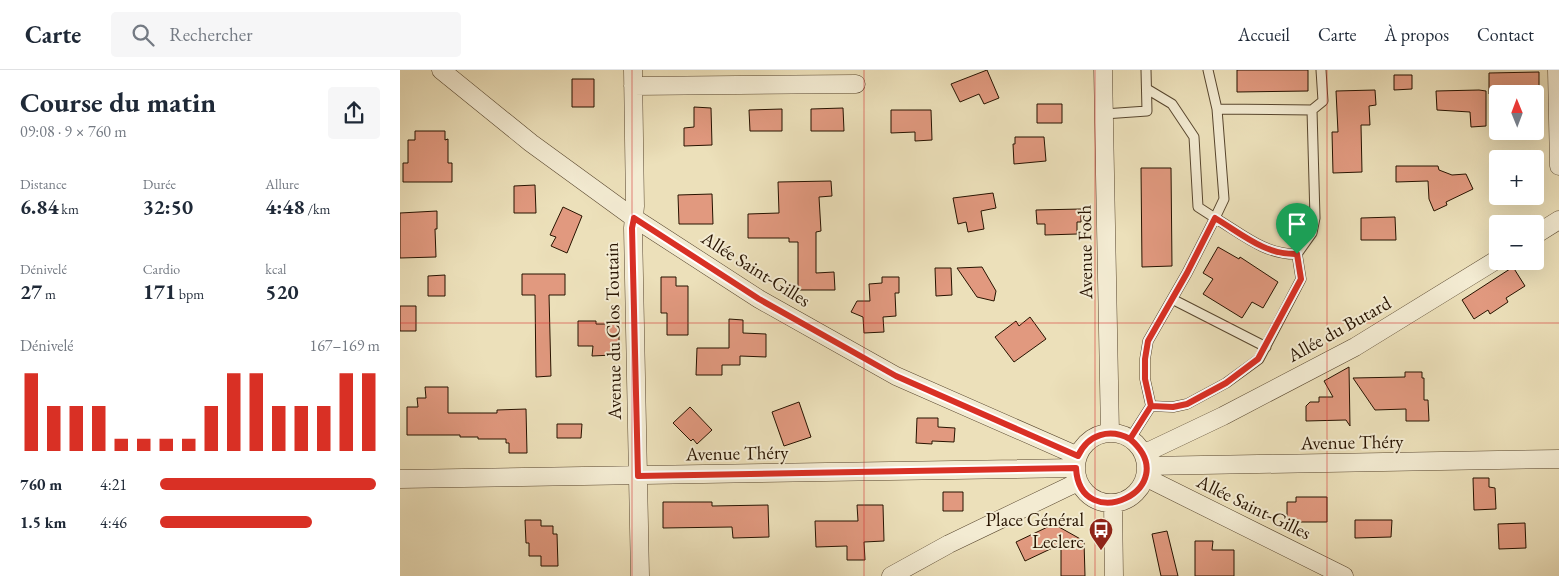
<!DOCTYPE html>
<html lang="fr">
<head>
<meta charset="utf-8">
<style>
	body { margin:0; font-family:"EB Garamond",serif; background:#f6f6f7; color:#1f2937; height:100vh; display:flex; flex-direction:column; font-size:19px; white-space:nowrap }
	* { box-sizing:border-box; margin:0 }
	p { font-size:16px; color:#747a83 }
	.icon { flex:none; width:28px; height:28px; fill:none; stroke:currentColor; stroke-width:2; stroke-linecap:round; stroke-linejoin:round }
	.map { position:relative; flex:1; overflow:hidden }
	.details { display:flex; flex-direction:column; background:#fff; width:400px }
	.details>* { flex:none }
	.needle { width:32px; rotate:359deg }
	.fabs { position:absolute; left:1089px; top:15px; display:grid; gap:10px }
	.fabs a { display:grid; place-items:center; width:55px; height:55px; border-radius:5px; background:#fff; box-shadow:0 5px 20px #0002; font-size:25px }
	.pin { position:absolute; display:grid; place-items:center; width:42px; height:42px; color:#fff; margin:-51px -21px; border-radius:50% 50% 50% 0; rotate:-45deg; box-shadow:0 0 5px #0007 }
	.pin .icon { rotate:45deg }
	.round { display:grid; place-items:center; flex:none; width:52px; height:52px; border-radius:5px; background:#f6f6f7 }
	.summary { display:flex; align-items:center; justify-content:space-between; height:85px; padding:0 20px }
	h1 { font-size:28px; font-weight:700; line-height:38px }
	.metrics { display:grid; grid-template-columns:repeat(3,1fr); gap:8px; height:85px; padding:5px 20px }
	.metrics div { display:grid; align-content:center }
	.metrics b { font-size:21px; font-weight:700 }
	.metrics small { font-size:14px; font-weight:400 }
	.metrics p { font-size:14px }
	.chart { height:140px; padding:10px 20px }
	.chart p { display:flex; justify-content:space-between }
	.chart svg { width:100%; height:90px; margin-top:5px; stroke:#d93025; stroke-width:6 }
	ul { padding:0 20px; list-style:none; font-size:16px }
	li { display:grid; grid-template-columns:80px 60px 1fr; align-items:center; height:38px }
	li i { height:12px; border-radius:6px; background:#d93025 }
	header { display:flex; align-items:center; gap:30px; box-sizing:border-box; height:70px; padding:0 25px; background:#fff; border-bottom:1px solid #e0e1e3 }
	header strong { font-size:24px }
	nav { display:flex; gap:28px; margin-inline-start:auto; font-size:18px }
	.search { width:350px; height:45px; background:#f6f6f7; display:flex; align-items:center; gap:12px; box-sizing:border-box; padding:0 18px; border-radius:5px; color:#747a83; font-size:19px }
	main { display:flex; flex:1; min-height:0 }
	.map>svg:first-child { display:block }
	.building { fill:#e1997f; stroke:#271300 }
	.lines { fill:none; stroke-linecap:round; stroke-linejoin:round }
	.lane-casing { stroke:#58462e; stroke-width:11 }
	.street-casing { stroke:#58462e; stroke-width:19 }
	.lane { stroke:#f3ebd2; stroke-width:9 }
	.street { stroke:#f3ebd2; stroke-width:18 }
	.route-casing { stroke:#fff; stroke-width:10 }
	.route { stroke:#d93025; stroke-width:6 }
	.grid { fill:none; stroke:#d62828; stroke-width:1; stroke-opacity:0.55 }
	.labels { text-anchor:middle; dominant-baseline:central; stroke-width:4; stroke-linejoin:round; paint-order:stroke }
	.street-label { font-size:19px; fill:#271300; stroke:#f3ebd2 }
	.poi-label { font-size:19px; fill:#271300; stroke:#f3ebd2; text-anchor:end }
</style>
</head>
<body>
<header>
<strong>Carte</strong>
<div class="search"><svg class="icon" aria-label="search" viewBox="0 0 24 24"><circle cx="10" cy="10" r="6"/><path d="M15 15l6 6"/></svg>Rechercher</div>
<nav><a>Accueil</a><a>Carte</a><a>À propos</a><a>Contact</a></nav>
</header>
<main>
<section class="details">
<div class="summary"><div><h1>Course du matin</h1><p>09:08 · 9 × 760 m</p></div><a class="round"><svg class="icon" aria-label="share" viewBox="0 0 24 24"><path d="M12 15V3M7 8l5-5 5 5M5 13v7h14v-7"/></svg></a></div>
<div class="metrics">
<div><p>Distance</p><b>6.84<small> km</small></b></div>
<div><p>Durée</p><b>32:50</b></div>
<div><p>Allure</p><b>4:48<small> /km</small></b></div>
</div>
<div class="metrics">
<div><p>Dénivelé</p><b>27<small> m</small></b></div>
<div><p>Cardio</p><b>171<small> bpm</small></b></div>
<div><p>kcal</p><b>520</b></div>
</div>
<div class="chart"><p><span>Dénivelé</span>167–169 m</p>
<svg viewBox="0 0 160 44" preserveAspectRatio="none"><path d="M5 44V6M15 44V22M25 44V22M35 44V22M45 44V38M55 44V38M65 44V38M75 44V38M85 44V22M95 44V6M105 44V6M115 44V22M125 44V22M135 44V22M145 44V6M155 44V6"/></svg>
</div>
<ul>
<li><b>760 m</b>4:21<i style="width:98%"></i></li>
<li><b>1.5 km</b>4:46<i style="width:69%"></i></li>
</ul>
</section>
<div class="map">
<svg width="1159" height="506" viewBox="0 0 1159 506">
	<rect width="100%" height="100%" fill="#ece0ba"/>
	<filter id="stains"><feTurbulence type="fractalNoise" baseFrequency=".004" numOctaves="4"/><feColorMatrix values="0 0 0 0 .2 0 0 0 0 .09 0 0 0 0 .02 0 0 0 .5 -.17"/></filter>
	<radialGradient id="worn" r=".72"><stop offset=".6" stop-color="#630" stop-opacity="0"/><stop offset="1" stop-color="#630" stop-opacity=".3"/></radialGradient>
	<!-- building -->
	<path class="building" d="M587 0 599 28 584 34 579 24 560 32 551 14Z
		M837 0H908V21L837 22Z
		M1139 2V24H1089V3Z
		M994 5H1012V19L994 20Z
		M172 9H194V37H172Z
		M975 20 976 35 969 36 970 55H961L962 102 933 103 932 62H938L936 21Z
		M1079 20 1086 21V56L1071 57 1070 42 1037 40 1036 21Z
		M637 34H662V53H637Z
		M294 37 311 38 312 75 284 76V58L294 57Z
		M443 38 444 61H411V39Z
		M382 39V61H350L349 40Z
		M491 40H531L532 70 515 71V62L491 63Z
		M15 61H45V70L48 69V93H52V112H3V93H8V70H15Z
		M615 67H644L646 91 614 94 613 74H615Z
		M996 96H1038L1039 100 1052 105 1066 104 1073 119 1046 132 1047 135 1034 141 1029 129 1028 111 996 112Z
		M741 98H771L772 196 742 197Z
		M431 111 432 126 419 127 421 161 416 162V203L434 202 435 220H398V172H389V168H348V144L379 143 378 112Z
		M135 115 136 143H114V116Z
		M593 123 596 138 581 141 584 159 568 162 566 152 558 154 553 128Z
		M312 124 313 154H279L278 125Z
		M163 137 182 146 167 183 151 176 156 167 150 165Z
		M681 139V152H677V164L645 165V154H637L636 140Z
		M37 141V159H35L36 187 0 188V143Z
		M995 147 996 170H961V148Z
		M818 177 839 189 840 187 878 212 863 238 852 232 842 248 803 224 813 209 803 203Z
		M582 197 596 221 594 231 577 227 557 198Z
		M1113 197 1125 216 1106 228 1108 232 1090 244 1088 240 1074 249 1062 230Z
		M535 198H551L552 225 536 226Z
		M122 204H165V225H149L151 306 136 307 135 225H122Z
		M45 205V226H28V206Z
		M261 207H276V216H288V265H267V243H261Z
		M482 207H499V223H495L496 246 483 247 484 262 464 263 463 247 451 242 457 231H470L469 214 482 213Z
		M0 236H16V261H0Z
		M630 247 646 269 614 292 595 267 616 251 619 256Z
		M329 249 343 250V263L366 264V287L340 286V295H322V305H296L297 278H329Z
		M178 251H196V254H219V275L213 276V285L192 286 193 276H178Z
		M949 297 950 356 946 350 906 351V336L910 332H919V327H933L924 311Z
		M1005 302H1022V308H1024V330H1028L1029 351H1006V339L975 340 953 308 1005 307Z
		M25 317H48V343H97V340L126 339 127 383H109V373H106V369H78V367H60V365H7V337H18L17 328H26Z
		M399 332 411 367 384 376 372 342Z
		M290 337 312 360 297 374 293 369 291 371 273 353Z
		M517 348H538V357L555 358 554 372 532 371V374L516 373Z
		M157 354H182L181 368H157Z
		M1073 408H1089V417L1095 418 1096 439 1074 440Z
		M543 422H563V441H543Z
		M896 427H927V452H887V432H896Z
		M263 432H312V436L368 435 369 467 333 468 332 457 263 458Z
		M457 435H483L484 471 464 472 465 490H447V476L416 477 415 451H458Z
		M125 450H141V456H153V464H157L158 496H141V486H129V473H126Z
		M955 450H992L991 467 955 468Z
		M656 453 659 457 684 471 685 506H661V474L625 491 616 472Z
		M1125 453 1126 478 1099 479 1098 454Z
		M767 461 778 506H761L752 464Z
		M795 471H813L812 480H834V506H795Z"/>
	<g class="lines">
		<defs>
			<path id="lane" d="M747 19 772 34 794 67 798 137 815 148 824 129 817 39 808 0
				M817 39 912 40
				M704 44 747 41 746 0
				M772 229 866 277
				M751 336 773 337 787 334 826 313 859 289 901 209 897 184
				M730 369 751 336 745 309V289L748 271 787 203 815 148C842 164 865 185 897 184L912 163 915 148 912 40 923 31 921 0"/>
			<path id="street" d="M41 0 131 73 234 148 359 229 496 306 678 386
				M233 0 235 136 233 158 240 506
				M703 0 710 363
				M1157 0 1159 96
				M233 16 456 14
				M1135 165 1159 150
				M676 398a35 35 0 1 1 70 0a35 35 0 1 1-70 0Z
				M743 384 823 346 955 277 1098 189
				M746 396 1159 389
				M745 407 944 506
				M0 409 675 398
				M713 433 714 506
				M491 506 549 474 678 412"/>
		</defs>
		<!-- lane casing -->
		<use href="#lane" class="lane-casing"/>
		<!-- street casing -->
		<use href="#street" class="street-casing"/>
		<!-- lane -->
		<use href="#lane" class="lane"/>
		<!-- street -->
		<use href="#street" class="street"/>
	</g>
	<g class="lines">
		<defs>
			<path id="route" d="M897 184 901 209 858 289 826 313 787 334 773 337 751 336 730 369C710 358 688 364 678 386L496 306 359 229 234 148 232 158 238 406 676 398C680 468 787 418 730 369L751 336 745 309V289L748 271 787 203 815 148C842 164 865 185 897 184"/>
		</defs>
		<!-- route casing -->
		<use href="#route" class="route-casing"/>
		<!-- route -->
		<use href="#route" class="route"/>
	</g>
	<!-- grid -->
	<path class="grid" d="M232 0V506M464 0V506M695 0V506M927 0V506M0 253H1159"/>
	<!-- icons -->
	<defs>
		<symbol id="bus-pin" viewBox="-11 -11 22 30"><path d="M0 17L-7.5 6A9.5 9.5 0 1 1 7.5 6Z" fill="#8f2418" stroke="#f3ebd2"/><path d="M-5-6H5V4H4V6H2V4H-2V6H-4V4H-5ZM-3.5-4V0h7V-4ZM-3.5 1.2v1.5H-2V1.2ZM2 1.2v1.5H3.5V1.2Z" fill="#fff"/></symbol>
	</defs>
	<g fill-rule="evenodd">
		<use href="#bus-pin" x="687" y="446" width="28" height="38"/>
	</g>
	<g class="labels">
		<!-- street labels -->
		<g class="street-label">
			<text transform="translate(685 182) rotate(-91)">Avenue Foch</text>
			<text transform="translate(356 199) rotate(32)">Allée Saint-Gilles</text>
			<text transform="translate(939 259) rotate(-29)">Allée du Butard</text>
			<text transform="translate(213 261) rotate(-91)">Avenue du Clos Toutain</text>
			<text transform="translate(952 372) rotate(-1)">Avenue Théry</text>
			<text transform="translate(337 383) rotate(-1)">Avenue Théry</text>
			<text transform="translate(854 437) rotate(26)">Allée Saint-Gilles</text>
		</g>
		<!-- poi labels -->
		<g class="poi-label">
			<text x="684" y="449">Place Général<tspan x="684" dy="22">Leclerc</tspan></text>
		</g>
	</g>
	<rect width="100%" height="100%" filter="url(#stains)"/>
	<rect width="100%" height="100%" fill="url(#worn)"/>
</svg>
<div class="fabs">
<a><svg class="needle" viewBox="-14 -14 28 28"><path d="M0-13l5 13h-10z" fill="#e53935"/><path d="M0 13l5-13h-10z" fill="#747a83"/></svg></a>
<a>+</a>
<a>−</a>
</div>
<div class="pin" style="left:897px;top:184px;background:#1e9e55"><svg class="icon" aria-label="arrive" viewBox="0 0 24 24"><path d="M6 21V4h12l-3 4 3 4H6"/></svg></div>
</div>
</main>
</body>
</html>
